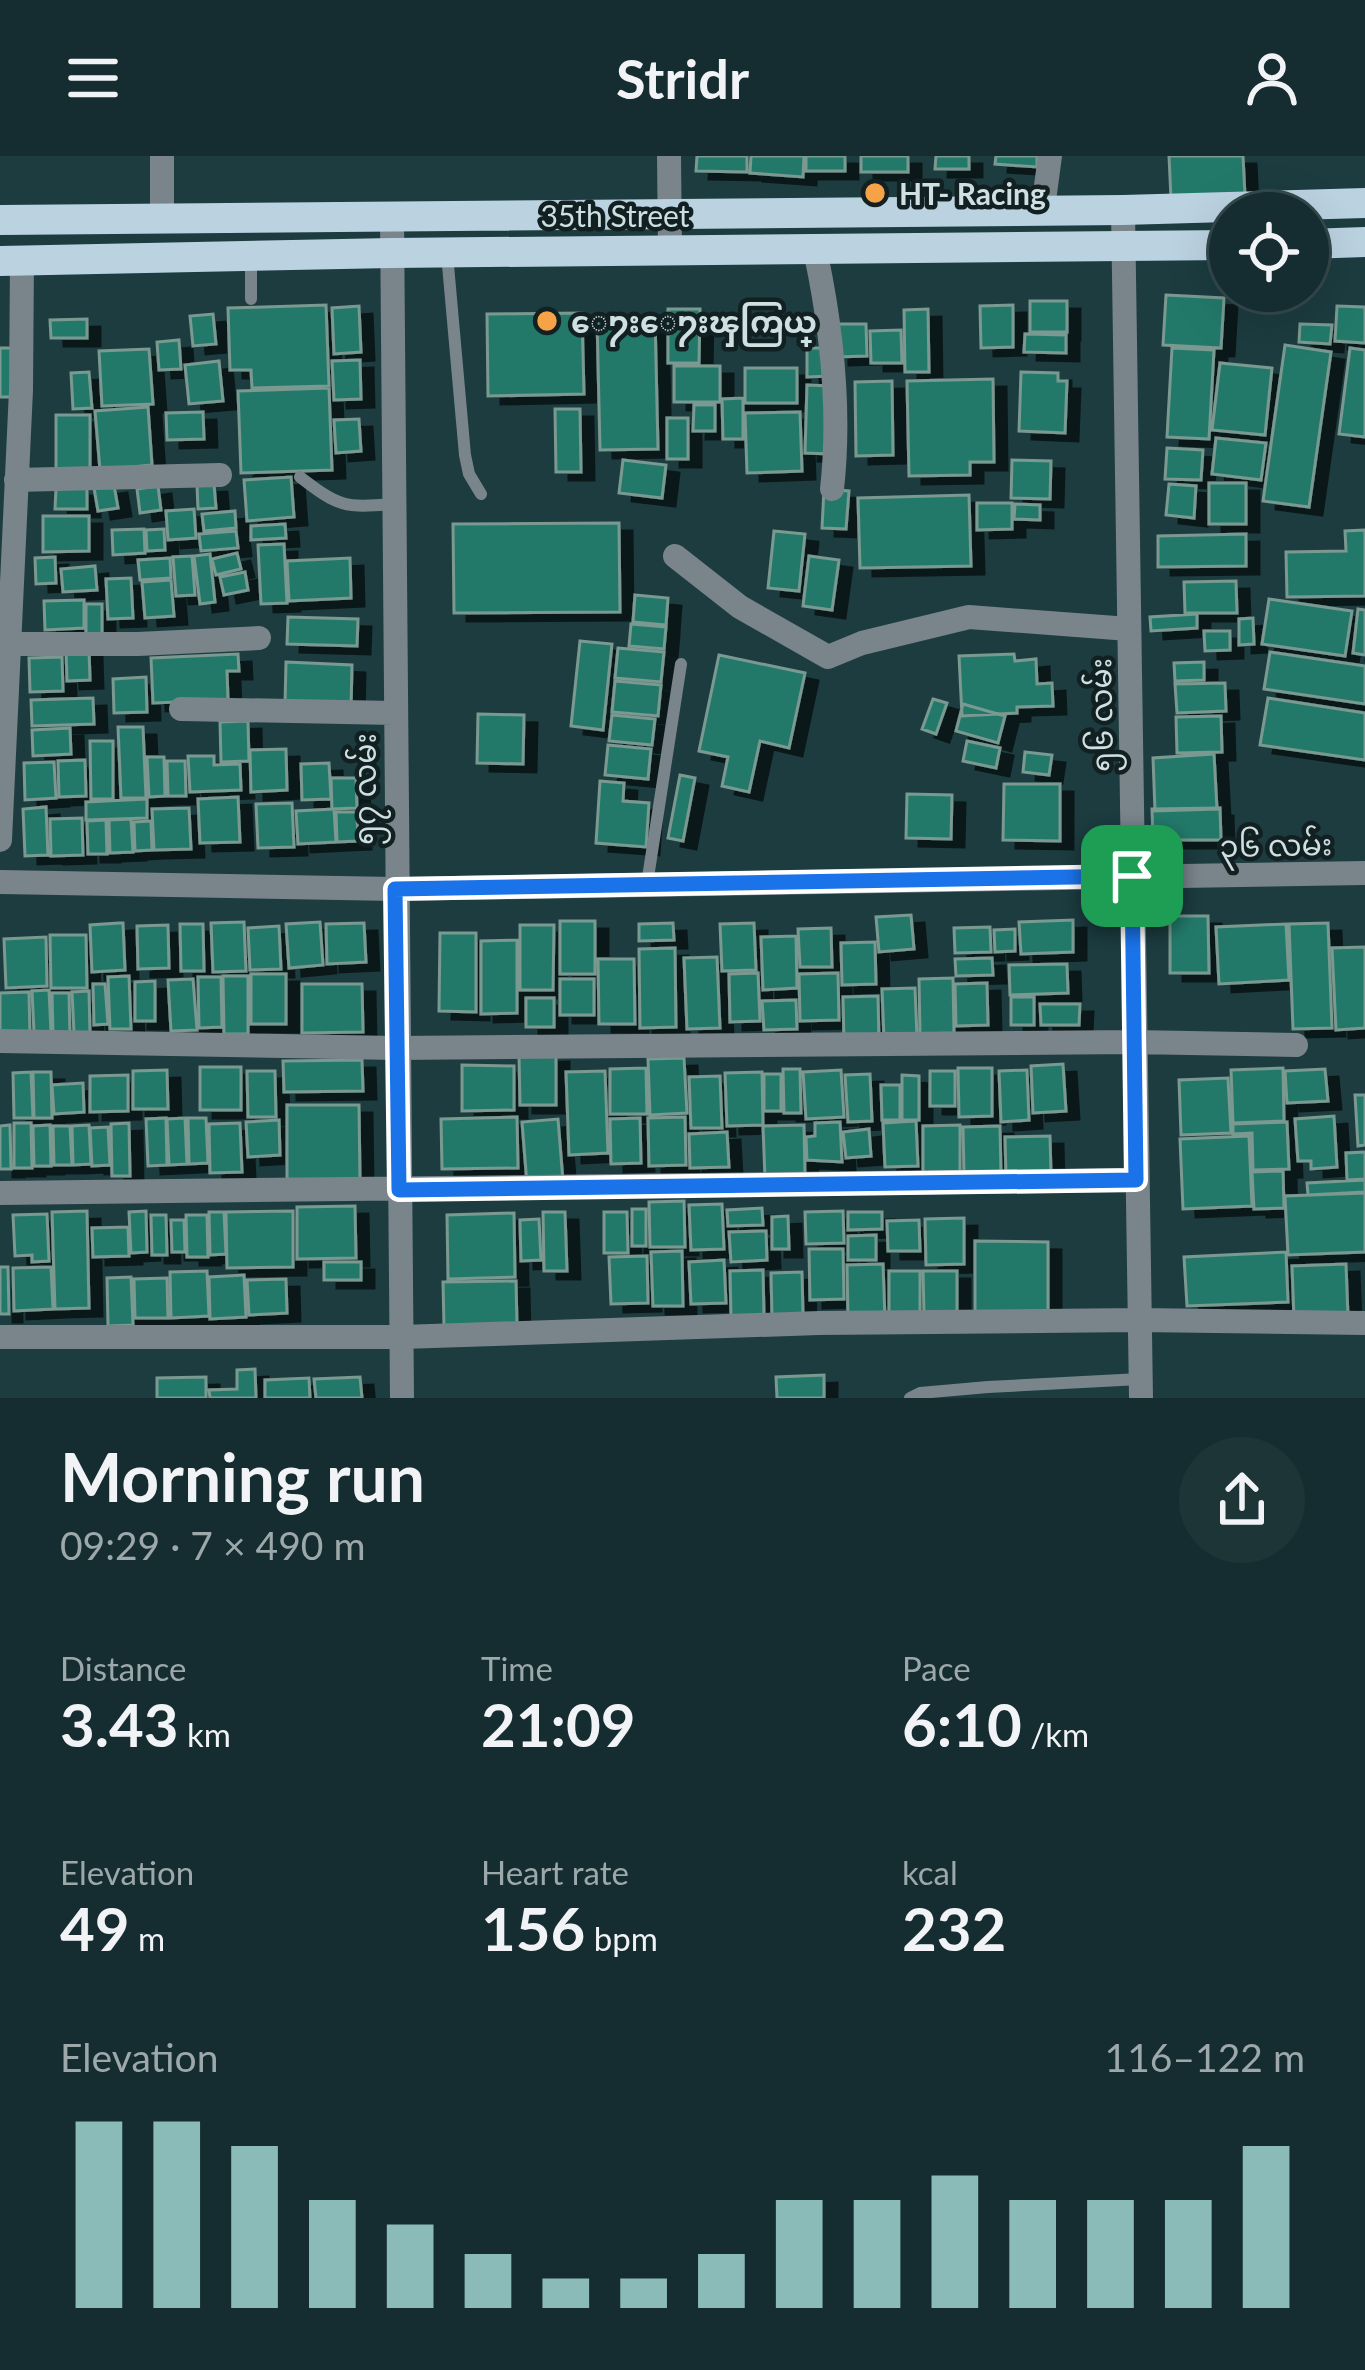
<!DOCTYPE html>
<html lang="en">
<head>
<meta charset="utf-8">
<style>
	body { margin:0; font-family:Lato,"Noto Sans Myanmar",sans-serif; background:#1e3538; color:#f1f3f6; height:100vh; display:flex; flex-direction:column; font-size:45px; white-space:nowrap }
	* { box-sizing:border-box; margin:0 }
	p { font-size:39px; color:#9da8ab }
	.icon { flex:none; width:66px; height:66px; fill:none; stroke:currentColor; stroke-width:2; stroke-linecap:round; stroke-linejoin:round }
	.map { position:relative; height:1242px; overflow:hidden }
	.sheet { display:flex; flex-direction:column; background:#152d30; flex:1 }
	.sheet>* { flex:none }
	.buttons { position:absolute; left:1209px; top:36px; display:grid; gap:24px }
	.buttons a { display:grid; place-items:center; width:120px; height:120px; border-radius:50%; background:#152d30; box-shadow:0 12px 48px #0002,0 0 0 3px #34494c; font-size:60px }
	.pin { position:absolute; display:grid; place-items:center; width:102px; height:102px; color:#fff; margin:-51px; border-radius:24px; box-shadow:0 6px 18px #0006 }
	.round { display:grid; place-items:center; flex:none; width:126px; height:126px; border-radius:63px; background:#1e3538 }
	.head { display:flex; align-items:center; justify-content:space-between; height:204px; padding:0 60px }
	h1 { font-size:66px; font-weight:700; line-height:90px }
	.metrics { display:grid; grid-template-columns:repeat(3,1fr); gap:18px; height:204px; padding:12px 60px }
	.metrics div { display:grid; align-content:center }
	.metrics b { font-size:60px; font-weight:700 }
	.metrics small { font-size:33px; font-weight:400 }
	.metrics p { font-size:33px }
	.chart { height:336px; padding:24px 60px }
	.chart p { display:flex; justify-content:space-between }
	.chart svg { width:100%; height:216px; margin-top:12px; stroke:#8bbbb9; stroke-width:6 }
	header { display:flex; justify-content:space-between; align-items:center; height:156px; padding:0 60px; background:#152d30; font-size:54px; font-weight:700 }
	.map>svg:first-child { display:block }
	.building { fill:#24796a; stroke:#799991; stroke-width:3; filter:url(#shadow) }
	.lines { fill:none; stroke-linecap:round; stroke-linejoin:round }
	.lane { stroke:#79848b; stroke-width:12 }
	.street { stroke:#79848b; stroke-width:24 }
	.primary { stroke:#bbd2e1; stroke-width:30 }
	.route-casing { stroke:#fff; stroke-width:24 }
	.route { stroke:#1a73e8; stroke-width:15 }
	.poi-dot { fill:#f6a247; stroke:#132022; stroke-width:4.5 }
	.labels { text-anchor:middle; dominant-baseline:central; stroke-width:9; stroke-linejoin:round; paint-order:stroke }
	.poi-label { font-size:30px; font-weight:bold; fill:#cee0e2; stroke:#132022; text-anchor:start }
	.street-label { font-size:30px; fill:#cee0e2; stroke:#132022 }
</style>
</head>
<body>
<header><svg class="icon" aria-label="menu" viewBox="0 0 24 24"><path d="M4 6h16M4 12h16M4 18h16"/></svg>Stridr<svg class="icon" aria-label="person" viewBox="0 0 24 24"><circle cx="12" cy="8" r="4"/><path d="M4 21q1-7 8-7t8 7"/></svg></header>
<div class="map">
<svg width="1365" height="1242" viewBox="0 0 1365 1242">
	<defs>
		<filter id="shadow"><feDropShadow dx="13" dy="8" stdDeviation="0" flood-color="#0009"/></filter>
	</defs>
	<rect width="100%" height="100%" fill="#1c3c40"/>
	<!-- building -->
	<path class="building" d="M697 0H747V16L696 15Z
		M751 0H804L803 21 750 17Z
		M806 0H845V15H806Z
		M861 0H908V16H861Z
		M936 0H969V13H935Z
		M996 0H1037V11L995 8Z
		M1169 0H1243L1245 40 1171 43Z
		M1166 139 1224 142 1221 192 1163 189Z
		M1030 145H1067V176H1030Z
		M326 149 329 230 252 232 251 214H230L228 152Z
		M1013 149V191L981 192 980 150Z
		M359 150 361 196 334 198 332 152Z
		M1337 150 1365 151V187L1335 185Z
		M668 153H700L699 207H668Z
		M928 153 929 216H905L904 154Z
		M582 157 584 238 488 240 487 158Z
		M213 158 216 188 193 190 190 160Z
		M655 161 658 293 600 294 597 162Z
		M87 163V182H51L50 164Z
		M835 168H866L867 200 836 201Z
		M1300 168 1332 169 1330 188 1299 186Z
		M901 174 902 207H871L870 175Z
		M1025 178 1066 179V197L1024 196Z
		M179 184 181 213 159 214 157 186Z
		M1285 189 1331 196 1309 351 1263 345Z
		M0 192H11L13 241H0Z
		M807 192H829L830 220 807 221Z
		M1172 192 1214 194 1209 283 1167 281Z
		M1350 192 1365 194V281L1339 278Z
		M149 193 153 248 102 250 99 195Z
		M360 204 361 243 334 244 332 205Z
		M219 205 223 245 189 248 185 209Z
		M1220 207 1272 212 1265 279 1212 274Z
		M674 210H720V246H674Z
		M745 212H797V247H745Z
		M89 216 92 252 73 253 71 217Z
		M1021 216 1058 217V225H1067L1065 277 1019 275Z
		M993 223 994 306H970V319L909 320 907 225Z
		M892 225 893 299 856 300 855 226Z
		M807 229 831 230 830 298 805 297Z
		M329 232 332 314 241 317 238 235Z
		M743 242V283H723L722 243Z
		M694 249H715V275H693Z
		M148 251 152 309 100 314 95 255Z
		M555 253H580L581 316H556Z
		M203 256 204 283 167 284 166 257Z
		M800 256 802 315 747 317 745 257Z
		M56 259H90V314L56 313Z
		M667 262H688V303H667Z
		M359 263 361 295 336 297 334 264Z
		M1216 282 1266 287 1261 324 1212 318Z
		M1167 292 1203 294 1201 324 1165 323Z
		M623 304 666 309 662 342 619 337Z
		M1012 304 1051 305 1050 343 1011 342Z
		M291 321 294 361 247 365 244 324Z
		M1209 327H1246V368H1209Z
		M214 328 216 352 198 353 197 329Z
		M1169 328 1196 330 1194 362 1166 359Z
		M114 329 118 352 98 355 94 332Z
		M158 330 161 354 140 357 137 333Z
		M56 332H87V353H55Z
		M824 333 849 335 846 373 822 372Z
		M969 339 971 410 860 412 858 342Z
		M977 347H1012V373L977 374Z
		M1015 348 1040 349V364L1014 363Z
		M194 353 196 382 168 384 166 355Z
		M235 355 236 372 204 375 202 358Z
		M43 360H89V395L43 396Z
		M619 367 620 456 454 457 453 368Z
		M285 368 286 382 251 384V370Z
		M144 373 145 397 113 399 112 374Z
		M164 373 165 394 147 395 146 374Z
		M1365 374V440L1287 441 1286 396 1346 395 1345 375Z
		M236 375 238 392 201 395 199 378Z
		M774 375 805 378 799 435 768 432Z
		M1246 378V410L1158 411V380Z
		M284 388 287 447 261 448 258 389Z
		M237 397 241 413 216 419 212 403Z
		M210 398 215 446 200 448 194 400Z
		M192 400 195 439 176 440 173 401Z
		M809 400 839 404 832 454 803 450Z
		M55 401 56 427 36 428 35 402Z
		M170 402 171 422 140 424 138 404Z
		M350 402 351 442 289 445 287 405Z
		M95 410 97 434 63 436 61 413Z
		M245 416 248 434 224 439 220 421Z
		M131 422 133 462 108 463 106 423Z
		M171 424 174 460 145 462 142 426Z
		M1236 425 1237 457H1185L1184 426Z
		M635 439 668 442 666 469 633 466Z
		M1269 443 1352 455 1345 500 1262 488Z
		M84 444V472L45 474 44 445Z
		M86 448H102V482L86 483Z
		M1358 453 1365 454V499L1353 497Z
		M1197 458V472L1151 475 1150 461Z
		M288 461 358 463 357 490 287 488Z
		M1253 462 1254 488 1239 489V463Z
		M631 468 666 471 664 493 629 490Z
		M1204 475H1230V494L1205 495Z
		M580 485 612 488 603 574 571 570Z
		M618 492 664 496 661 526 615 522Z
		M89 493 90 524 67 525 66 494Z
		M1270 496 1365 510V548L1264 533Z
		M238 498 239 515H227L228 544 153 547 151 502Z
		M1014 498 1015 505 1036 503 1037 528 1052 527 1053 550 1017 551V557L962 560 959 500Z
		M719 499 805 517 789 592 760 585 749 636 722 630 728 601 699 595Z
		M62 501 63 535 30 536 29 502Z
		M286 506 352 509 351 552 285 549Z
		M1204 506V524L1175 525 1174 507Z
		M146 521 147 556 114 557 113 523Z
		M615 525 661 529 658 560 612 556Z
		M1225 527 1226 555 1177 557 1175 528Z
		M93 542 94 568 32 570 31 544Z
		M1268 542 1365 557V604L1260 589Z
		M933 543 947 547 936 578 922 573Z
		M963 548 1005 560 998 587 956 575Z
		M478 558 524 559 523 608 477 607Z
		M612 559 655 563 652 589 609 585Z
		M1221 560 1222 596 1177 597 1176 561Z
		M248 565 249 605 221 606 220 566Z
		M118 571H143L146 642H121Z
		M70 572 71 598 33 600 32 574Z
		M90 585H113V643H91Z
		M967 585 1000 592 996 612 963 605Z
		M608 589 651 593 648 623 605 619Z
		M286 593 287 634 251 636 250 594Z
		M1025 596 1052 599 1049 619 1023 616Z
		M1214 598 1217 653 1155 655 1153 602Z
		M188 600H214V609L240 608 241 634 190 636Z
		M147 601H164L165 640 149 641Z
		M85 604 86 640 59 641 58 605Z
		M167 605H185L186 640H168Z
		M54 606 56 642 25 644 24 607Z
		M329 607 331 643 302 644 301 608Z
		M680 619 695 622 683 685 668 682Z
		M331 622H356L357 652 332 653Z
		M600 625 624 627 623 645 649 647 646 691 596 687Z
		M1004 628H1060V685L1003 684Z
		M907 638 952 639 951 683 906 682Z
		M238 641 240 686 200 687 198 643Z
		M147 643V662L86 664V646Z
		M292 647 294 691 258 692 256 648Z
		M46 651 48 699 25 700 23 653Z
		M189 652 191 693 154 694 152 653Z
		M1220 652 1221 684H1153L1152 653Z
		M334 653 336 686 298 688 296 655Z
		M336 656H357L358 685 337 686Z
		M82 662 83 699 51 700 50 663Z
		M131 663 133 696 110 697 109 664Z
		M106 664 107 698H88L87 665Z
		M151 665 152 694 135 695 134 666Z
		M911 759 914 793 879 796 876 761Z
		M1170 760H1208L1209 817H1170Z
		M1073 764V796L1021 798 1019 766Z
		M560 765H595V818H560Z
		M244 766 246 815 213 816 211 767Z
		M320 766 323 809 289 812 286 768Z
		M119 767H123L125 814 92 816 90 769Z
		M364 767 366 806 327 808 326 768Z
		M673 767 674 784 639 785V768Z
		M754 767 756 814 722 815 720 768Z
		M1328 767 1332 872 1293 873 1289 768Z
		M180 768H203L204 815H181Z
		M1286 768 1289 824 1219 828 1216 771Z
		M168 769 169 812 138 813 137 770Z
		M520 769H554L553 834H520Z
		M279 770 281 813 250 814 248 772Z
		M990 771 991 796 955 797 954 772Z
		M831 772 832 811H800L798 773Z
		M1015 773V795L995 796 994 774Z
		M440 777H476V856L439 855Z
		M50 779H86L87 832H51Z
		M796 780 797 832 763 834 761 781Z
		M46 781 47 830 6 832 4 783Z
		M517 784V857L481 858V785Z
		M875 786 876 828 842 829 841 787Z
		M1365 791V872L1336 874 1332 792Z
		M675 792 676 871 640 872 639 793Z
		M717 801 720 872 687 873 684 802Z
		M992 802 993 819 956 820 955 803Z
		M598 803H634L635 868H599Z
		M1067 808 1068 837 1010 839 1009 809Z
		M758 817 760 865 730 866 729 818Z
		M838 817 839 864 800 865 799 818Z
		M251 818H286V868H251Z
		M129 820 131 873H110L108 821Z
		M223 820H248V878H224Z
		M198 821H221L222 871 199 872Z
		M953 822 954 877 920 878 919 823Z
		M193 823 197 874 171 875 168 824Z
		M560 823H594V859H560Z
		M155 825V865H135V826Z
		M987 827 988 869 956 870 955 828Z
		M93 828H105L108 868 94 869Z
		M302 828H362L363 876 302 877Z
		M915 832 917 881 884 883 882 833Z
		M49 834 51 876H34L32 835Z
		M89 835 90 877H74L72 836Z
		M29 836 30 879H0V837Z
		M52 837H69L70 878 53 879Z
		M878 840 879 886 844 887 843 841Z
		M1011 841H1034V869H1011Z
		M526 842H554V871H526Z
		M796 844 797 873 764 874 762 845Z
		M1040 848H1080L1079 869H1041Z
		M556 898V949H520L519 899Z
		M684 902 687 957 650 959 648 903Z
		M362 904 363 935 284 936 283 905Z
		M1063 908 1066 955 1033 957 1031 910Z
		M462 909 514 910V954L462 955Z
		M200 911H241V954H200Z
		M646 912 647 958H610V913Z
		M958 912H992V960L959 961Z
		M1283 912 1284 965 1233 967 1231 914Z
		M783 913H800L801 957H784Z
		M1325 913 1328 945 1287 947 1285 915Z
		M167 914 168 953H133V915Z
		M841 914 844 961 806 963 803 916Z
		M1027 914 1029 964 1001 966 999 915Z
		M247 915H275L276 961H248Z
		M605 915 608 997 569 999 566 916Z
		M930 915H955V950H930Z
		M31 916 33 962H14L13 917Z
		M33 916H51L52 962H34Z
		M762 916 763 969 727 970 725 917Z
		M764 918H781V955H764Z
		M870 918 872 965 848 966 845 919Z
		M128 919V955L90 956V920Z
		M902 919 919 920V964H902Z
		M720 920 722 972H691L689 921Z
		M1228 922 1231 977 1181 979 1179 924Z
		M83 927 84 956 54 958 52 929Z
		M881 929H900V964H882Z
		M1355 939H1365V989L1358 990Z
		M287 949H359L360 1024H287Z
		M1334 960 1337 1011 1311 1013V1005H1298L1295 963Z
		M517 961 518 1012 442 1013 441 963Z
		M685 961 686 1009 649 1010 648 962Z
		M166 962 167 1009 148 1010 146 963Z
		M185 962 187 1008 169 1009 167 963Z
		M188 962H206L208 1007 189 1008Z
		M640 962 641 1007 611 1008 610 963Z
		M558 963 563 1025 527 1028 522 966Z
		M279 964 280 999 248 1001 246 966Z
		M916 965 918 1010 885 1011 883 967Z
		M840 966 842 1006 807 1004 806 981 815 980V967Z
		M1287 966 1289 1013 1253 1014 1252 977 1233 978V968Z
		M14 967H31L32 1012H14Z
		M129 967 130 1020H112L111 968Z
		M240 967 242 1016 210 1017 209 968Z
		M10 969 11 1013H0V970Z
		M50 969 51 1010H34L33 970Z
		M89 969 91 1008 73 1009 72 970Z
		M804 969 805 1022 765 1023 763 970Z
		M960 969V1017H923V970Z
		M53 970H70L72 1009H54Z
		M1000 970 1001 1019 964 1020 963 971Z
		M108 971 110 1009 92 1010 90 972Z
		M869 973 871 1000 846 1002 843 976Z
		M727 976 729 1011 690 1012 689 978Z
		M1050 980 1051 1019 1006 1020 1005 981Z
		M1249 980 1252 1050 1183 1053 1180 983Z
		M1365 996V1023L1347 1024 1346 997Z
		M1283 1015 1284 1052 1254 1053 1252 1016Z
		M1365 1024V1036L1308 1039 1307 1027Z
		M1365 1037V1096L1288 1099 1285 1040Z
		M684 1045 685 1091H650L649 1046Z
		M722 1048 724 1093 691 1094 689 1049Z
		M355 1050 356 1102 297 1103V1051Z
		M762 1052 763 1069 728 1070 727 1054Z
		M632 1053H646V1090H632Z
		M87 1055 89 1152 55 1153 52 1056Z
		M146 1055 147 1096 131 1097 129 1056Z
		M293 1055V1111L227 1112 226 1056Z
		M843 1055 844 1087 806 1088 805 1056Z
		M209 1056H224L226 1098 210 1099Z
		M543 1056H565L567 1115H544Z
		M604 1056H627L628 1097H604Z
		M848 1056H882V1073L848 1074Z
		M514 1057 515 1121 448 1123 447 1059Z
		M47 1058 49 1105 32 1106V1099L15 1100 13 1059Z
		M151 1059H166L167 1099H152Z
		M186 1059H207L208 1101H187Z
		M788 1060 789 1093H772V1061Z
		M964 1062V1108L926 1109 925 1063Z
		M539 1063 541 1104 521 1105 520 1064Z
		M171 1064H184L185 1096H172Z
		M919 1064 920 1095H888L887 1065Z
		M128 1071 129 1100 93 1101 92 1072Z
		M766 1075 767 1104 731 1106 729 1076Z
		M876 1079V1104H848V1080Z
		M975 1085 1048 1086V1162H975Z
		M809 1093H843L844 1143 810 1144Z
		M682 1095 683 1150H653L651 1096Z
		M1286 1096 1288 1146 1187 1150 1184 1101Z
		M647 1100 648 1147 611 1148 609 1101Z
		M724 1104 726 1147 691 1148 689 1106Z
		M324 1106H361V1124H324Z
		M883 1108 885 1163 848 1164 847 1109Z
		M1346 1108 1348 1161 1294 1163 1292 1110Z
		M0 1111H8L9 1158H0Z
		M51 1111 53 1153 14 1155 13 1112Z
		M763 1114 764 1161H731L730 1115Z
		M207 1115 209 1160 171 1162 170 1116Z
		M889 1115H920V1157H889Z
		M923 1115H957V1158H924Z
		M802 1116 803 1160 772 1161 771 1117Z
		M244 1119 246 1161 210 1163 209 1121Z
		M131 1121 133 1169 108 1170 107 1122Z
		M167 1122 168 1162H135L134 1123Z
		M286 1123 287 1157 249 1159 247 1124Z
		M516 1125 517 1170 444 1171 443 1126Z
		M255 1213 256 1242H210L209 1234 237 1233V1214Z
		M824 1219V1242H777L776 1221Z
		M206 1221V1242H157V1222Z
		M360 1221 362 1242H316L314 1223Z
		M309 1222 310 1242H265V1224Z"/>
	<g class="lines">
		<!-- lane -->
		<path class="lane" d="M447 98 465 299 469 318 481 338
			M251 101V143
			M300 321C339 351 344 352 393 348
			M647 728 681 508
			M910 1242 920 1237 988 1231 1140 1223"/>
		<!-- street -->
		<path class="street" d="M162 0V61
			M669 0 670 95
			M1043 52 1050 0
			M1123 54 1141 1242
			M392 61 402 1242
			M815 94C832 173 841 252 832 333
			M16 324 220 319
			M675 400 740 451 828 501 862 487 969 461 1129 473
			M10 488H138L259 482
			M181 553 394 557
			M0 684 21 234 22 104
			M0 726 395 733 1365 717
			M0 885 397 892 1134 886 1296 889
			M0 1037 1136 1024
			M0 1181H402L819 1167 1139 1164 1365 1167"/>
		<!-- primary -->
		<path class="primary" d="M0 64 1123 54 1365 47
			M1308 88 1365 86
			M0 105 392 97 1230 89"/>
	</g>
	<g class="lines">
		<defs>
			<path id="route" d="M1132 720 1136 1024 399 1034 395 733Z"/>
		</defs>
		<!-- route casing -->
		<use href="#route" class="route-casing"/>
		<!-- route -->
		<use href="#route" class="route"/>
	</g>
	<!-- markers -->
	<g class="poi-dot">
		<circle cx="875" cy="37" r="12"/>
		<circle cx="547" cy="165" r="12"/>
	</g>
	<g class="labels">
		<!-- poi labels -->
		<g class="poi-label">
			<text x="899" y="37">HT- Racing</text>
			<text x="571" y="165">ေ႒းေ႒းၾကြယ္</text>
		</g>
		<!-- street labels -->
		<g class="street-label">
			<text x="615" y="59">35th Street</text>
			<text transform="translate(1100 559) rotate(-91)">၅၆ လမ်း</text>
			<text transform="translate(364 633) rotate(-90)">၅၇ လမ်း</text>
			<text transform="translate(1276 688) rotate(-1)">၃၆ လမ်း</text>
		</g>
	</g>
</svg>
<div class="buttons">
<a><svg class="icon" aria-label="locate" viewBox="0 0 24 24"><circle cx="12" cy="12" r="6"/><path d="M12 2v4M12 18v4M2 12h4M18 12h4"/></svg></a>
</div>
<div class="pin" style="left:1132px;top:720px;background:#1e9e55"><svg class="icon" aria-label="arrive" viewBox="0 0 24 24"><path d="M6 21V4h12l-3 4 3 4H6"/></svg></div>
</div>
<section class="sheet">
<div class="head"><div><h1>Morning run</h1><p>09:29 · 7 × 490 m</p></div><a class="round"><svg class="icon" aria-label="share" viewBox="0 0 24 24"><path d="M12 15V3M7 8l5-5 5 5M5 13v7h14v-7"/></svg></a></div>
<div class="metrics">
<div><p>Distance</p><b>3.43<small> km</small></b></div>
<div><p>Time</p><b>21:09</b></div>
<div><p>Pace</p><b>6:10<small> /km</small></b></div>
</div>
<div class="metrics">
<div><p>Elevation</p><b>49<small> m</small></b></div>
<div><p>Heart rate</p><b>156<small> bpm</small></b></div>
<div><p>kcal</p><b>232</b></div>
</div>
<div class="chart"><p><span>Elevation</span>116–122 m</p>
<svg viewBox="0 0 160 44" preserveAspectRatio="none"><path d="M5 44V6M15 44V6M25 44V11M35 44V22M45 44V27M55 44V33M65 44V38M75 44V38M85 44V33M95 44V22M105 44V22M115 44V17M125 44V22M135 44V22M145 44V22M155 44V11"/></svg>
</div>
</section>
</body>
</html>
